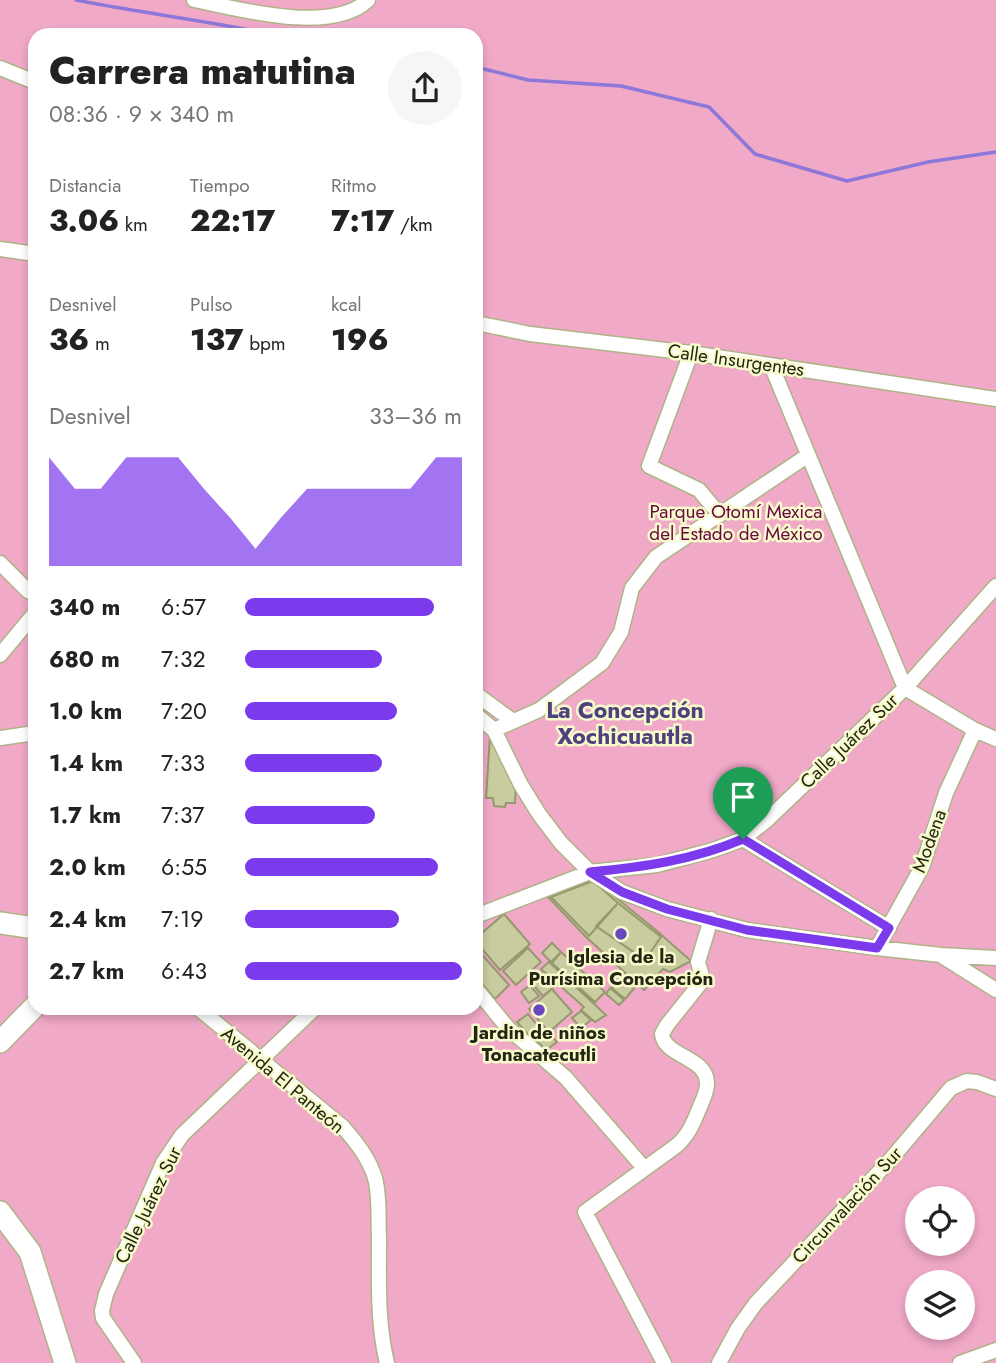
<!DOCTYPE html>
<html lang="es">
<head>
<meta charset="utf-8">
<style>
	body { margin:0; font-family:Jost,sans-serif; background:#f6f6f6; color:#222; height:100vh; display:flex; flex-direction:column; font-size:26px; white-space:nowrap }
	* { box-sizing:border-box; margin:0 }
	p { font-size:23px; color:#767676 }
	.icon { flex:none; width:38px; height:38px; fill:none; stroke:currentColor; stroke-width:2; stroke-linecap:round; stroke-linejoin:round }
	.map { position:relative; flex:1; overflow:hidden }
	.side { position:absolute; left:28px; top:28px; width:455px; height:987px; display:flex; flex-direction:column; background:#fff; border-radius:21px; box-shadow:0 4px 10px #0003 }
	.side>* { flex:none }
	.tools { position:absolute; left:905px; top:1186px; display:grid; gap:14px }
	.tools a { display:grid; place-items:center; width:70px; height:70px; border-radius:50%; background:#fff; box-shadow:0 4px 10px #0003; font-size:35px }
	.pin { position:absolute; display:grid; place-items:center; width:60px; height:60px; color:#fff; margin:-72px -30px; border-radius:50% 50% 50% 0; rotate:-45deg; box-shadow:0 0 7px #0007 }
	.pin .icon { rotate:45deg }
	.round { display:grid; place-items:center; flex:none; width:74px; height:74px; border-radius:37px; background:#f6f6f6 }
	.head { display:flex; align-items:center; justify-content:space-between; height:119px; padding:0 21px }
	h1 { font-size:38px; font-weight:800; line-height:52px }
	.metrics { display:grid; grid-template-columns:repeat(3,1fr); gap:10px; height:119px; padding:7px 21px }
	.metrics div { display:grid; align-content:center }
	.metrics b { font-size:30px; font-weight:800 }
	.metrics small { font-size:19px; font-weight:400 }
	.metrics p { font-size:19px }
	.chart { height:196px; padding:14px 21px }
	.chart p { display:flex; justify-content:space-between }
	.chart svg { width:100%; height:126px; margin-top:7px; fill:#7c3aed; opacity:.7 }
	ul { padding:0 21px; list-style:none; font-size:23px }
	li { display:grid; grid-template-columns:112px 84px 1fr; align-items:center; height:52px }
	li i { height:18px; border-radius:9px; background:#7c3aed }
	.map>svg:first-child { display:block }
	.green { fill:#f1a9c8; fill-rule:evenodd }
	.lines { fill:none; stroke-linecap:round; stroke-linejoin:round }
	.stream { stroke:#8d78d9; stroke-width:3.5 }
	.building { fill:#c8cc9e; stroke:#95996d; stroke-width:2 }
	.street-casing { stroke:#afb386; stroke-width:17 }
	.secondary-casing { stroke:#afb386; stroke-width:24 }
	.street { stroke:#fff; stroke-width:14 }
	.secondary { stroke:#fff; stroke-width:21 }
	.route-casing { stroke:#fff; stroke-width:14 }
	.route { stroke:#7c3aed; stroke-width:9 }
	.poi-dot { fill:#6a47c0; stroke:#f7fbcc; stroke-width:2.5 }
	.labels { text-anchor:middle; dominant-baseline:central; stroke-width:5; stroke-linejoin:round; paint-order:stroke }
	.street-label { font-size:19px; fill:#242513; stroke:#f7fbcc }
	.park-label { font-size:19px; fill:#6a0842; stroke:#f7fbcc }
	.poi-label { font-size:19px; font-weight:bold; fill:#242513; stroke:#f7fbcc }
	.quarter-label { font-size:23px; font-weight:bold; fill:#4e417e; stroke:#f7fbcc }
</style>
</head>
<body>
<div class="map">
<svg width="996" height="1363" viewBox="0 0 996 1363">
	<rect width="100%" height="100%" fill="#eaeebf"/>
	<!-- green -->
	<path class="green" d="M0 0H996V1363H0ZM35 35H476V1008H35ZM917 1199H962V1244H917ZM917 1283H962V1328H917Z"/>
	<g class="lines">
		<!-- stream -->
		<path class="stream" d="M76 0C142 13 209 21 276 35
			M476 67 528 80 621 86 709 107 755 154 847 181 928 162 996 152"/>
	</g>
	<!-- building -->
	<path class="building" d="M490 736 516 781 515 803H506L505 807 494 806 493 798H486Z
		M593 879 657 931 691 961 670 972 663 969 644 990 585 936 548 897Z
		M593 881 618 903 589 936 551 897Z
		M618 903 661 937 645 960 596 926Z
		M504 914 530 944 500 970 476 942V938Z
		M552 943 561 952 551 962 542 953Z
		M476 948 509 985 495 999 476 977Z
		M528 948 541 962 516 985 503 971Z
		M561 952 605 992 595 1002 552 963Z
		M549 962 606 1015 595 1022 581 1010 584 1007 541 969Z
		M540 972 554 987 543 996 530 981Z
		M624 975 636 986 625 999 612 988Z
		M530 985 539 996 529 1003 521 992Z
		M610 988 624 1000 619 1005 606 994Z
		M552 989 572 1012 549 1032 529 1009Z
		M581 1011 591 1020 581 1028 572 1018Z
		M528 1014 543 1032 534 1041 517 1022Z
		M547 1031 557 1042 546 1050 536 1040Z"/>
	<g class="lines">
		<defs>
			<path id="street" d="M194 0C238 9 332 35 368 0
				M0 68 35 82
				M0 249 35 254
				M476 323 530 334 691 353 996 399
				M691 353 649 466 699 490 720 515
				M771 365 905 688 975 730 996 739
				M0 563 28 591 35 594
				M0 655 35 613
				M476 694 513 721
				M476 715 494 730 521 785 539 814 561 843 590 872 622 892 667 909 747 930 877 948 941 955 996 958
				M494 730 539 710 602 663 621 632 632 588 656 557 807 456
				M0 738 35 733
				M743 839 889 928
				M476 916 590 872 657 865 713 850 743 839 767 820 905 688 996 586
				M877 948 922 867 946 793 975 730
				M942 956 996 990
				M476 989 508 1028 566 1078 644 1168
				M198 1008 343 1127C356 1142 369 1158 375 1178 380 1197 378 1218 379 1238 379 1280 377 1322 387 1363
				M134 1363 103 1318 102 1311 106 1294 163 1163 182 1135 315 1008
				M664 1363 585 1212 676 1146C688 1136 693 1124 699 1109 702 1102 707 1092 707 1084 708 1057 664 1057 662 1034L667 1025 703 980 698 962 711 919
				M719 1363 738 1328 756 1303 891 1159 951 1088 967 1081 977 1082 996 1089
				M960 1363 996 1350"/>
			<path id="secondary" d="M0 923 35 928
				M0 1042 35 1006
				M0 1212 30 1252 65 1363"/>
		</defs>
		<!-- street casing -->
		<use href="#street" class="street-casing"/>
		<!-- secondary casing -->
		<use href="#secondary" class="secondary-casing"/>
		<!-- street -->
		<use href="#street" class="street"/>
		<!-- secondary -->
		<use href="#secondary" class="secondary"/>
	</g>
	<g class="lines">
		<defs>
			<path id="route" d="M743 839 889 928 877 948 747 930 667 909 622 892 590 872C644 867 693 860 743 839Z"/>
		</defs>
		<!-- route casing -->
		<use href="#route" class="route-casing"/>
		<!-- route -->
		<use href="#route" class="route"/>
	</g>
	<!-- markers -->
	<g class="poi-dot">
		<circle cx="621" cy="934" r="7"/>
		<circle cx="539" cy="1010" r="7"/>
	</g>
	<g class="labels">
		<!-- street labels -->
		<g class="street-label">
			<text transform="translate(736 360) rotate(8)">Calle Insurgentes</text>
			<text transform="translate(849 741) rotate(-44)">Calle Juárez Sur</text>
			<text transform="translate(929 841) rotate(-70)">Modena</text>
			<text transform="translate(283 1080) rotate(40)">Avenida El Panteón</text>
			<text transform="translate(148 1205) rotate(-64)">Calle Juárez Sur</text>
			<text transform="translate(847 1205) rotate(-47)">Circunvalación Sur</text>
		</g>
		<!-- park labels -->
		<g class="park-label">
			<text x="736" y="511">Parque Otomí Mexica<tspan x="736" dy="22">del Estado de México</tspan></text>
		</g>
		<!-- poi labels -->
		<g class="poi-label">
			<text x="621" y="956">Iglesia de la<tspan x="621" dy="22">Purísima Concepción</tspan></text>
			<text x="539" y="1032">Jardin de niños<tspan x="539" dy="22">Tonacatecutli</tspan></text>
		</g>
		<!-- quarter labels -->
		<g class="quarter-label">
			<text x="625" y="710">La Concepción<tspan x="625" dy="26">Xochicuautla</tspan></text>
		</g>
	</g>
</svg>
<div class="tools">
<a><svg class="icon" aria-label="locate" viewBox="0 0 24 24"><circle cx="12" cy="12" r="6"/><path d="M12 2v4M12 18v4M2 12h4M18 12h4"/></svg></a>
<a><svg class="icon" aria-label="layers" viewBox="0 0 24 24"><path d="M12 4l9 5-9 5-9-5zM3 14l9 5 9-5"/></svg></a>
</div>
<div class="pin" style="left:743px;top:839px;background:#1e9e55"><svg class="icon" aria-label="arrive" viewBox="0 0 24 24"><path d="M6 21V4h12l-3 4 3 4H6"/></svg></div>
<section class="side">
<div class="head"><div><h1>Carrera matutina</h1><p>08:36 · 9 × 340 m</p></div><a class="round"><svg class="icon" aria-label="share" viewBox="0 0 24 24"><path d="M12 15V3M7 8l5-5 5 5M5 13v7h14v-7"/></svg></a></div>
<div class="metrics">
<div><p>Distancia</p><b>3.06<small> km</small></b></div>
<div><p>Tiempo</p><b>22:17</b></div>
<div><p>Ritmo</p><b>7:17<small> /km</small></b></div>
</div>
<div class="metrics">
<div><p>Desnivel</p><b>36<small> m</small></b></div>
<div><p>Pulso</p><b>137<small> bpm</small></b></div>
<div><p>kcal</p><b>196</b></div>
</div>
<div class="chart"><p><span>Desnivel</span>33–36 m</p>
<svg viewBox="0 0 160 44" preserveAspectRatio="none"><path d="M0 44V6L10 17L20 17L30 6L40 6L50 6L60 17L70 27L80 38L90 27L100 17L110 17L120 17L130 17L140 17L150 6L160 6V44z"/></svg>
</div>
<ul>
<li><b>340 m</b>6:57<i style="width:87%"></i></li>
<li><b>680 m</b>7:32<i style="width:63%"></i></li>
<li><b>1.0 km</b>7:20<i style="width:70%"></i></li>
<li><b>1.4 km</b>7:33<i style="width:63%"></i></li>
<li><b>1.7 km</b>7:37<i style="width:60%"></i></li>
<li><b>2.0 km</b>6:55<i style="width:89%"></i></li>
<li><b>2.4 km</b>7:19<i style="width:71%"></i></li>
<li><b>2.7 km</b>6:43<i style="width:100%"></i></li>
</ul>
</section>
</div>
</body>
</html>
